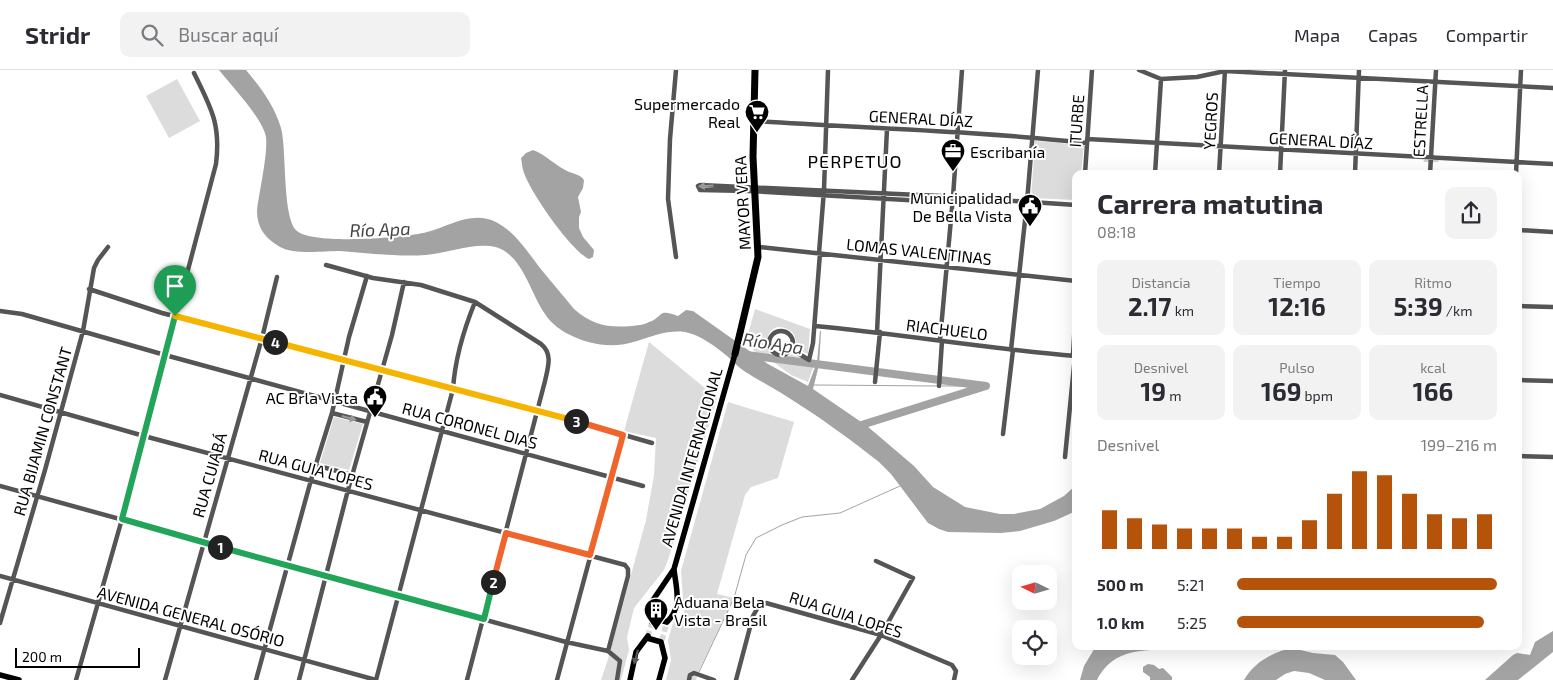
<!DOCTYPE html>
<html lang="es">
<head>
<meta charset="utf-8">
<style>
	body { margin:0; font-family:"Exo 2",sans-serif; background:#f2f2f3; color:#2b2b33; height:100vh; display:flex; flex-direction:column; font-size:19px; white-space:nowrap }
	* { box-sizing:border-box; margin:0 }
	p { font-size:16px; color:#7c7c81 }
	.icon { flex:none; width:28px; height:28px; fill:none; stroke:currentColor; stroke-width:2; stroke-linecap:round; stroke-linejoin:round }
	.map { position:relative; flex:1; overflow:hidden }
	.panel { position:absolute; left:1072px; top:100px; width:450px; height:480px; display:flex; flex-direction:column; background:#fff; border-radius:10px; box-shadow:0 5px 20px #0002 }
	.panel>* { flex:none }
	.needle { width:32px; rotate:275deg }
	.fabs { position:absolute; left:1012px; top:495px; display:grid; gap:10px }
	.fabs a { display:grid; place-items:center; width:45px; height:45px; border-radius:10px; background:#fff; box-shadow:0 5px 20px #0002; font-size:25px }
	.scale { position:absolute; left:15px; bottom:12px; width:125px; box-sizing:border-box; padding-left:5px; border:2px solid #000; border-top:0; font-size:14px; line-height:18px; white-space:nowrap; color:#000; -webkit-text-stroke:4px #fff; paint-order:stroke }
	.pin { position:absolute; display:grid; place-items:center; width:42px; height:42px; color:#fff; margin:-51px -21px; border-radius:50% 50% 50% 0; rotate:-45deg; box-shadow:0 0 5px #0007 }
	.pin .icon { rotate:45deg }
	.km { position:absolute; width:25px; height:25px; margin:-12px; border-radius:50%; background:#222; color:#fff; font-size:14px; line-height:25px; text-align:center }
	.round { display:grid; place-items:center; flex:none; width:52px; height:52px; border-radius:10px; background:#f2f2f3 }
	.overview { display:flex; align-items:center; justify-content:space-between; height:85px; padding:0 25px }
	h1 { font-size:28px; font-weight:700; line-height:38px }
	.metrics { display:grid; grid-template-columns:repeat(3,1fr); gap:8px; height:85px; padding:5px 25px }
	.metrics div { display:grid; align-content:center; border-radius:10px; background:#f2f2f3; text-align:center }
	.metrics b { font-size:25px; font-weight:700 }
	.metrics small { font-size:14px; font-weight:400 }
	.metrics p { font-size:14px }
	.chart { height:140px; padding:10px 25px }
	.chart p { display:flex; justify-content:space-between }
	.chart svg { width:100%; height:90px; margin-top:5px; stroke:#b45309; stroke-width:6 }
	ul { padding:0 25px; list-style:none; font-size:16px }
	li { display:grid; grid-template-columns:80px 60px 1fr; align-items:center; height:38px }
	li i { height:12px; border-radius:6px; background:#b45309 }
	header { display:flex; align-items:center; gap:30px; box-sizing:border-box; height:70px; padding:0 25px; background:#fff; border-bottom:1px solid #e1e1e2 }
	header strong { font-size:24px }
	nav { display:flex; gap:28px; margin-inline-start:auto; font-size:18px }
	.search { width:350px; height:45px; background:#f2f2f3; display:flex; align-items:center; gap:12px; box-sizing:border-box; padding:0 18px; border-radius:10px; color:#7c7c81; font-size:19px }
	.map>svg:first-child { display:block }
	.green { fill:#dcdcdc }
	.water { fill:#a3a3a3 }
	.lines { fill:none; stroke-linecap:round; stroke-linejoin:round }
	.stream { stroke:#a3a3a3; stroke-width:1 }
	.river { stroke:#a3a3a3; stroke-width:8 }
	.major-tunnel { stroke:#d9d9d9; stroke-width:5.5; stroke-dasharray:5.5 3; stroke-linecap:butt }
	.minor { stroke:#555; stroke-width:4.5 }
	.major { stroke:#000; stroke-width:5.5 }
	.highway { stroke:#000; stroke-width:7 }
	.oneway { fill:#999 }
	.oneway2 { fill:#595959 }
	.split-1-casing { stroke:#fff; stroke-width:10 }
	.split-2-casing { stroke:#fff; stroke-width:10 }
	.split-3-casing { stroke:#fff; stroke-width:10 }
	.split-4-casing { stroke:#fff; stroke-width:10 }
	.split-5-casing { stroke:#fff; stroke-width:10 }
	.split-1 { stroke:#22a559; stroke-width:6 }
	.split-2 { stroke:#22a559; stroke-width:6 }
	.split-3 { stroke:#f0652b; stroke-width:6 }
	.split-4 { stroke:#f5b400; stroke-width:6 }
	.split-5 { stroke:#f5b400; stroke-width:6 }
	.labels { text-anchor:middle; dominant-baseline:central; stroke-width:4; stroke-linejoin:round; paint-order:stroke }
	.poi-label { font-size:16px; fill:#000; stroke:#fff; text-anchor:end }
	.street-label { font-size:16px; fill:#000; stroke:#fff }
	.neighbourhood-label { font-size:18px; letter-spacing:1px; fill:#000; stroke:#fff }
	.water-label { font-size:18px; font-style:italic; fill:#444; stroke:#fff }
</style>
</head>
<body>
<header>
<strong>Stridr</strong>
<div class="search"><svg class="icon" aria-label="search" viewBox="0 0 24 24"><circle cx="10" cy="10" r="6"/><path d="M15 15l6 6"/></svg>Buscar aquí</div>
<nav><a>Mapa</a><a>Capas</a><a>Compartir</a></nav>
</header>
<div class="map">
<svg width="1553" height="610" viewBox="0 0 1553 610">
	<rect width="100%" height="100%" fill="#fff"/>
	<!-- green -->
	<path class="green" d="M177 9 200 51 169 68 146 26Z
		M1035 71 1084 75 1081 104H1076V130L1031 128Z
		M755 239 810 259 808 284 796 278C796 270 796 264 789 260 759 243 759 306 792 284L814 295 808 312 791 305 761 283H756L746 271Z
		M649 272 717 328 668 490 664 500 634 538 627 567 629 580 621 610H601L608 589 646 450 654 405 656 368 624 361Z
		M728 332 794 352 778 408 751 417 745 425 717 524 734 528 699 600 696 610H666L671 590 668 570 673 553 684 543 681 501Z
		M334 347 363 354 349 400 320 393Z"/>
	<!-- water -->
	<path class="water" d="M219 0H246C261 18 274 35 281 58 287 80 282 148 297 161 312 175 406 168 427 162 450 156 472 140 496 152 515 162 527 181 540 198 551 212 563 225 574 239 592 255 608 258 632 256 637 255 643 255 647 253 665 247 656 238 678 246L686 240 693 241 768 294 808 316 817 292 820 261H821L819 295 813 319 867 356 914 396 933 417 965 437 1000 444H1014L1040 439 1064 426 1076 415V441L1054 451 1020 461 1001 463 948 462 939 459 928 453 891 404 879 392C850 369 818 346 786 326 772 317 758 310 744 301 738 297 733 291 727 286 715 276 700 265 685 262 667 260 654 266 637 271 613 279 590 275 568 264 558 259 548 250 543 241 529 219 520 179 490 176 468 174 448 183 426 185 397 187 369 183 340 181 323 181 294 185 280 177 265 168 257 158 257 141 259 122 268 85 266 67 263 49 231 15 219 0Z
		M533 80C546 85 555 95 567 101 573 104 580 104 584 110L583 118 578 127 581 142 579 147V158L583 167 594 180 593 187 589 189C571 181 531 123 524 103 522 98 522 93 521 88L526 83Z
		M1553 561V582L1518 610H1485L1513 585 1517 583 1530 585 1535 572Z
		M1096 576H1186C1151 584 1117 572 1097 610H1080L1084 596Z
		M1292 578 1313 583 1335 585 1343 592 1356 610H1325L1309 603 1294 601 1285 604 1276 610H1244C1254 592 1273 582 1292 578Z
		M1148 594 1154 595 1159 599 1163 598 1172 607V610H1150V607L1143 602V597Z"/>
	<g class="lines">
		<!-- stream -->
		<path class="stream" d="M1424 91H1438
			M814 315 938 316
			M942 316H986
			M699 602 734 528 746 485 756 468 782 455 802 447 840 443 900 416"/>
		<!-- river -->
		<path class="river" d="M747 285 986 316 855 357"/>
		<!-- major-tunnel -->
		<path class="major-tunnel" d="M648 566 652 552
			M662 570 666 555"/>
		<!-- minor -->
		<path class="minor" d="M1139 0 1161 9 1197 7 1225 1 1553 18
			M753 51C864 58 976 61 1087 73
			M1087 69 1553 94
			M1085 104 1092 0
			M1155 104 1161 9
			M1219 104 1225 0
			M1280 104 1285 0
			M1355 104 1359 0
			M1430 104 1436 0
			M1516 104 1521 0
			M953 127 1076 135
			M946 129 941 132 749 121 700 120 698 116 700 115 941 126 946 129 953 130
			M1519 160 1553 162
			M759 177 1076 211
			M819 183 824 120 828 0
			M676 187 668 129 670 69 676 0
			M326 195 373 208 421 215 475 232 541 274C553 284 548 297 545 311L467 610
			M89 219 162 243 537 340 652 373
			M1519 236 1553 237
			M0 241 22 244 165 285 643 416
			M815 256C902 264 989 279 1076 286
			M769 273a12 12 0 1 1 24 0a12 12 0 1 1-24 0Z
			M877 262 887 59
			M940 270 953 127 962 0
			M791 279 809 290 813 273 820 183
			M1011 280 1027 132 1038 0
			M1073 285 1076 235
			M1519 310 1553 311
			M875 312 880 262
			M939 316 942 271
			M0 325 144 366 625 495 628 499V506L608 581
			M332 343 367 352
			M1003 364 1013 280
			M1519 386 1553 387
			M1065 387 1075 286
			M315 395 352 405
			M0 416 566 572 608 581 620 591 617 610
			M0 506 376 610
			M0 553 45 400 83 261 94 198 98 190 108 177
			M76 610 122 449 216 94C221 54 211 38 194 3
			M165 610 262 268 277 207
			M256 610 311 410 332 343 349 267 367 206
			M299 610 348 420 392 265 404 212
			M376 610 453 319C455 289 464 259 475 232
			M557 610 623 365
			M689 610 690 605 694 603 714 610
			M736 610 753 546 757 539 766 533 881 565 952 595 956 601 954 610
			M852 610 881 565 913 508 876 491"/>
		<!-- major -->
		<path class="major" d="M653 548 667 552
			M652 552 651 533 674 499 735 284
			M667 552C683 536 676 519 674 499
			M647 568 661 572
			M0 605 19 610
			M630 610 636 582 648 566
			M659 610 665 588 661 572"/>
		<!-- highway -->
		<path class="highway" d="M735 284 758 187 753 87 755 0"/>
	</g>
	<!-- one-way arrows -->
	<defs><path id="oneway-solid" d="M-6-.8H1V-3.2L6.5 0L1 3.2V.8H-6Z" transform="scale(1.25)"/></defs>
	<g class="oneway">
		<use href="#oneway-solid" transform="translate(706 116) rotate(177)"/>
		<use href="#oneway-solid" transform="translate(349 348) rotate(15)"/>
	</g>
	<use class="oneway2" href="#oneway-solid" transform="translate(636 587) rotate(105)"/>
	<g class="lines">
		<defs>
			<path id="split-1" d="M175 246 122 449 220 477"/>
			<path id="split-2" d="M220 477 484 549 493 512"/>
			<path id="split-3" d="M493 512 506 463 590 485 623 365 576 351"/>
			<path id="split-4" d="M275 272 576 351"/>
			<path id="split-5" d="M175 246 275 272"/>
		</defs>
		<!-- split-1 casing -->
		<use href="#split-1" class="split-1-casing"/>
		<!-- split-2 casing -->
		<use href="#split-2" class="split-2-casing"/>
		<!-- split-3 casing -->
		<use href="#split-3" class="split-3-casing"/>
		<!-- split-4 casing -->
		<use href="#split-4" class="split-4-casing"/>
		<!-- split-5 casing -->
		<use href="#split-5" class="split-5-casing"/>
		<!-- split-1 -->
		<use href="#split-1" class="split-1"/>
		<!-- split-2 -->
		<use href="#split-2" class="split-2"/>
		<!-- split-3 -->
		<use href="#split-3" class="split-3"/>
		<!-- split-4 -->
		<use href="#split-4" class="split-4"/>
		<!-- split-5 -->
		<use href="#split-5" class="split-5"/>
	</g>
	<!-- icons -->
	<defs>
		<symbol id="supermarket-pin" viewBox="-11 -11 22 30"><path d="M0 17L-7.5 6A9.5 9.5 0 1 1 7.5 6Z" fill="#000" stroke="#fff"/><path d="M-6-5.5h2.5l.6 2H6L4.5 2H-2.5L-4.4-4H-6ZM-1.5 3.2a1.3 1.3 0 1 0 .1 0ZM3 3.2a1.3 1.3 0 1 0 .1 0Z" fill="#fff"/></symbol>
		<symbol id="office-pin" viewBox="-11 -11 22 30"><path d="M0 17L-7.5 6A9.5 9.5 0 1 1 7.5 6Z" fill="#000" stroke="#fff"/><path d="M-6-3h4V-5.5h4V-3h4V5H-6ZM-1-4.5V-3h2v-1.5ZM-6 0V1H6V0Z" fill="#fff"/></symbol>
		<symbol id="civic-pin" viewBox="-11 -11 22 30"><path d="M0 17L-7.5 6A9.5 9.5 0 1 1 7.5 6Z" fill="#000" stroke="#fff"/><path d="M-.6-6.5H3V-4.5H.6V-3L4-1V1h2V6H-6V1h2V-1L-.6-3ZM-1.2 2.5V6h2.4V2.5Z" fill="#fff"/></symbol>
		<symbol id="building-pin" viewBox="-11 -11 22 30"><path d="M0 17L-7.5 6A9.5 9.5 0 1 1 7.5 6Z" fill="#000" stroke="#fff"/><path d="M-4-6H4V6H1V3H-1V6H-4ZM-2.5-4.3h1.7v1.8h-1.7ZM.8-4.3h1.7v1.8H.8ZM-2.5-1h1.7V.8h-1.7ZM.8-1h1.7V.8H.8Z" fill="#fff"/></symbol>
	</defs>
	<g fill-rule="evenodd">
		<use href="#supermarket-pin" x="743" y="28" width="28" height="38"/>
		<use href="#office-pin" x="939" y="67" width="28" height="38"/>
		<use href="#civic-pin" x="1016" y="122" width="28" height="38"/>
		<use href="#civic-pin" x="361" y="313" width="28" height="38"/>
		<use href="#building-pin" x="642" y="526" width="28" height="38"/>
	</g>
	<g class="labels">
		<!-- poi labels -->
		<g class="poi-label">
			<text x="740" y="33">Supermercado<tspan x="740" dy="18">Real</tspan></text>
			<text x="970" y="81" text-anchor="start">Escribanía</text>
			<text x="1012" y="127">Municipalidad<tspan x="1012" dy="18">De Bella Vista</tspan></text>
			<text x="358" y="327">AC Brla Vista</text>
			<text x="674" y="531" text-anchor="start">Aduana Bela<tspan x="674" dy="18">Vista - Brasil</tspan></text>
		</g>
		<!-- street labels -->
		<g class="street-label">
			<text transform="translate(921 48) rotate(3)">GENERAL DÍAZ</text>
			<text transform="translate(1076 51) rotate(-86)">ITURBE</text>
			<text transform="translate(1210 51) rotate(-87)">YEGROS</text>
			<text transform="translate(1420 51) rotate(-87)">ESTRELLA</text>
			<text transform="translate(1321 70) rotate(3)">GENERAL DÍAZ</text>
			<text transform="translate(742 133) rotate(-93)">MAYOR VERA</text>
			<text transform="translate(919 181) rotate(6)">LOMAS VALENTINAS</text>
			<text transform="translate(947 259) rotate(7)">RIACHUELO</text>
			<text transform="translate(470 355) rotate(15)">RUA CORONEL DIAS</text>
			<text transform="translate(42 361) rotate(-74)">RUA BIJAMIN CONSTANT</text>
			<text transform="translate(691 387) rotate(-74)">AVENIDA INTERNACIONAL</text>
			<text transform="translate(316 399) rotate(15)">RUA GUIA LOPES</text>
			<text transform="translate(209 405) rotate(-74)">RUA CUIABÁ</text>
			<text transform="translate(846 544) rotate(18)">RUA GUIA LOPES</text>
			<text transform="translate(191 546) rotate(15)">AVENIDA GENERAL OSÓRIO</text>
		</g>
		<!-- neighbourhood labels -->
		<g class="neighbourhood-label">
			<text x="855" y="91">PERPETUO</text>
		</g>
		<!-- water labels -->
		<g class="water-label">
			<text transform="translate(380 159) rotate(-2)">Río Apa</text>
			<text transform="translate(773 273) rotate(9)">Río Apa</text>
		</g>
	</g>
</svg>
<div class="fabs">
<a><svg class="needle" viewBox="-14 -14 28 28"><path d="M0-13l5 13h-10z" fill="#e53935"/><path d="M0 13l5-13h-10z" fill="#7c7c81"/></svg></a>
<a><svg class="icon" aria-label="locate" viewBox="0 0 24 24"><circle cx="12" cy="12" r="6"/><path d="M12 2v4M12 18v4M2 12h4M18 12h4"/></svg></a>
</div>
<div class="scale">200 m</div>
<div class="pin" style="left:175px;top:246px;background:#1e9e55"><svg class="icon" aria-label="arrive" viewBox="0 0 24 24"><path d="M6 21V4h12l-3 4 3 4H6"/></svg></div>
<b class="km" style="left:220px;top:477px">1</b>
<b class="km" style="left:493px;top:512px">2</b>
<b class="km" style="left:576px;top:351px">3</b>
<b class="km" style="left:275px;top:272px">4</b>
<section class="panel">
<div class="overview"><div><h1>Carrera matutina</h1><p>08:18</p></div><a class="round"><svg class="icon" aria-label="share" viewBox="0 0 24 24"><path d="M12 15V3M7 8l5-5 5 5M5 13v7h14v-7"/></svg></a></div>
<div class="metrics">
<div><p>Distancia</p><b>2.17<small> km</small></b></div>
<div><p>Tiempo</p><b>12:16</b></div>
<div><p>Ritmo</p><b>5:39<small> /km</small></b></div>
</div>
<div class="metrics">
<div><p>Desnivel</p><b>19<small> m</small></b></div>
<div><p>Pulso</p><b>169<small> bpm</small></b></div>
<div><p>kcal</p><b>166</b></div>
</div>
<div class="chart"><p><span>Desnivel</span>199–216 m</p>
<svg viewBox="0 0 160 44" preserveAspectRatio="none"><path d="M5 44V25M15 44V29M25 44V32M35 44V34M45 44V34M55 44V34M65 44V38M75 44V38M85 44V30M95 44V17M105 44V6M115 44V8M125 44V17M135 44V27M145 44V29M155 44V27"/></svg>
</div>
<ul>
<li><b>500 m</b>5:21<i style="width:100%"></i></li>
<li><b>1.0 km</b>5:25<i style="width:95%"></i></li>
</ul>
</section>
</div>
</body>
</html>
